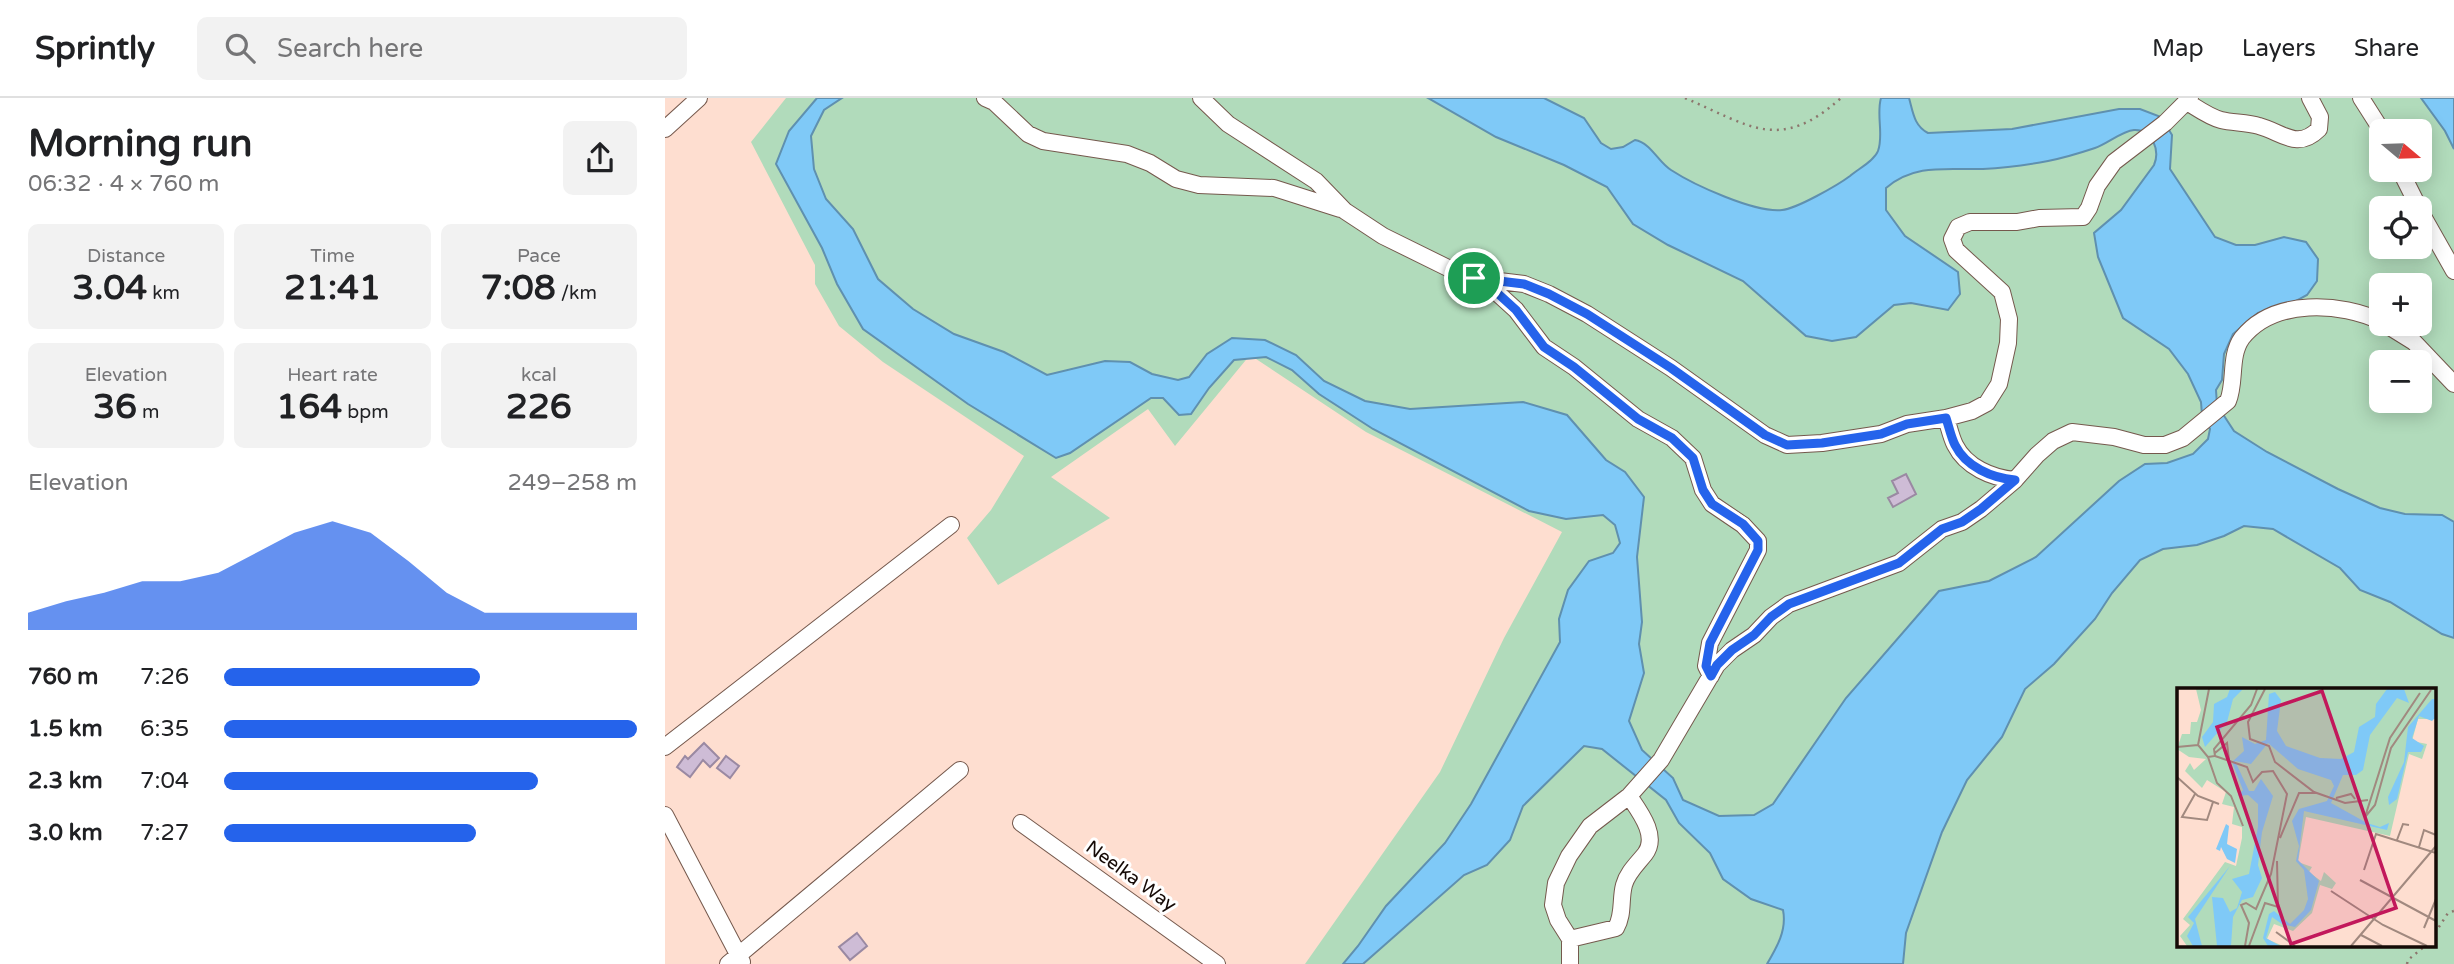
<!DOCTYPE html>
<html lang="en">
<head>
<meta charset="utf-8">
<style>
	body { margin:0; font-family:"Varela Round",sans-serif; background:#f2f2f2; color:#202124; height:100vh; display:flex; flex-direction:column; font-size:26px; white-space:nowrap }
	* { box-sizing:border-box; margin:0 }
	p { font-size:23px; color:#757577 }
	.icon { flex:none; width:38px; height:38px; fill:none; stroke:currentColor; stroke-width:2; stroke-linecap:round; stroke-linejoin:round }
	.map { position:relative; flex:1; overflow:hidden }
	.sheet { display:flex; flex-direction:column; background:#fff; width:665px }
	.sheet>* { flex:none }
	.needle { width:46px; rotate:109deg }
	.fabs { position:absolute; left:1704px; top:21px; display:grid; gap:14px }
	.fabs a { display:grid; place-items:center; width:63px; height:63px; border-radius:10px; background:#fff; box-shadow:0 4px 18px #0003; font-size:35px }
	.pin { position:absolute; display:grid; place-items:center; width:60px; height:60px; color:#fff; margin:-30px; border:4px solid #fff; border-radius:50%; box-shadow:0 2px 7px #0007 }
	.round { display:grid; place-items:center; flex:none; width:74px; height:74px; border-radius:10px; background:#f2f2f2 }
	.summary { display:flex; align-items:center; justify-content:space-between; height:119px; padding:0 28px }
	h1 { font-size:38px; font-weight:700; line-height:52px }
	.metrics { display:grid; grid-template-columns:repeat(3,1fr); gap:10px; height:119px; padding:7px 28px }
	.metrics div { display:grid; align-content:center; border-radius:10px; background:#f2f2f2; text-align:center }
	.metrics b { font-size:35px; font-weight:700 }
	.metrics small { font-size:19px; font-weight:400 }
	.metrics p { font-size:19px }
	.chart { height:196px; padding:14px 28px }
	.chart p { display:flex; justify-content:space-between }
	.chart svg { width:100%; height:126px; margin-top:7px; fill:#2563eb; opacity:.7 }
	ul { padding:0 28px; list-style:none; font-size:23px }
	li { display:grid; grid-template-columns:112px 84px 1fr; align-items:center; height:52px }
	li i { height:18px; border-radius:9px; background:#2563eb }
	header { display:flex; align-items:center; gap:42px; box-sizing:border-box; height:98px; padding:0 35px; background:#fff; border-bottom:2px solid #e0e0e0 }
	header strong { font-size:33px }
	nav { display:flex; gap:38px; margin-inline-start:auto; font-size:24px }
	.search { width:490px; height:63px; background:#f2f2f2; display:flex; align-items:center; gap:18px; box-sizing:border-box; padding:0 24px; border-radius:10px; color:#757577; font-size:26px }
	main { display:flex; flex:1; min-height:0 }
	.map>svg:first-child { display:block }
	.green { fill:#b1dbbb; fill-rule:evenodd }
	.water { fill:#7fc9f7; stroke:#5f90af; stroke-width:2 }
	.building { fill:#cebcd6; stroke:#9a89a2; stroke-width:2 }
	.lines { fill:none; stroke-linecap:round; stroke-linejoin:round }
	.minor-casing { stroke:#75594d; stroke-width:18 }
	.path { stroke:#8c766d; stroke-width:2.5; stroke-dasharray:2 5; stroke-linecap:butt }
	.minor { stroke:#fff; stroke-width:16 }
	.route-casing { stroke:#fff; stroke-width:14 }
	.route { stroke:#2563eb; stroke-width:9 }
	.labels { text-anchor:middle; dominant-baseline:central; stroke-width:6; stroke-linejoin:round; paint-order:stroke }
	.street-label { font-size:19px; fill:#150a06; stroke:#fff }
	.inset-road { fill:none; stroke:#a1897f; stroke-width:2 }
	.view { fill:#c2185b; fill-opacity:0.15; stroke:#c2185b; stroke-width:3.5 }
	.inset-edge { fill:none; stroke:#150a06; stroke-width:3.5 }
</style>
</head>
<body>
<header>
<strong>Sprintly</strong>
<div class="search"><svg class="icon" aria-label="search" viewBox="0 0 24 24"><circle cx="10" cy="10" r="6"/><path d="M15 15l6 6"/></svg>Search here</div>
<nav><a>Map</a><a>Layers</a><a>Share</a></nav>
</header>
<main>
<section class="sheet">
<div class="summary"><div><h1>Morning run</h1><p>06:32 · 4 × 760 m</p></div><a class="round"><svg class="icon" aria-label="share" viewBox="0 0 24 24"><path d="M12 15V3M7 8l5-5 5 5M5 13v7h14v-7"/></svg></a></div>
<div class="metrics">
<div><p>Distance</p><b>3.04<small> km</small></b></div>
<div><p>Time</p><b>21:41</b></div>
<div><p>Pace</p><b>7:08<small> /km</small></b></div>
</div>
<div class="metrics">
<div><p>Elevation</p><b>36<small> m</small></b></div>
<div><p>Heart rate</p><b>164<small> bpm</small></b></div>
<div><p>kcal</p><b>226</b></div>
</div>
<div class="chart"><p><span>Elevation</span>249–258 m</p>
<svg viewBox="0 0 160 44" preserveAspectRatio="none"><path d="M0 44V38L10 34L20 31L30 27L40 27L50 24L60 17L70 10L80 6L90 10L100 20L110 31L120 38L130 38L140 38L150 38L160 38V44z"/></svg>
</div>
<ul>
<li><b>760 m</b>7:26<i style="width:62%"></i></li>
<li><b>1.5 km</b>6:35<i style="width:100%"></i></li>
<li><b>2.3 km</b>7:04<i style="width:76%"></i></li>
<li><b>3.0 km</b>7:27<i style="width:61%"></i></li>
</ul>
</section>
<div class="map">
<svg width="1789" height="866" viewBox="0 0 1789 866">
	<rect width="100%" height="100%" fill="#feded0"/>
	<!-- green -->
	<path class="green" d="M121 0H1789V866H640L775 674 839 540 897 434 701 334 585 257 510 348 483 311 386 379 445 420 333 487 302 440 326 412 359 358 218 264 174 228 150 186V167L86 44ZM1717 33H1755V72H1717ZM1717 110H1755V149H1717ZM1717 187H1755V226H1717ZM1717 264H1755V303H1717ZM1514 591H1770V847H1514Z"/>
	<!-- water -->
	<path class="water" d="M152 0H177L159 12 146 38 149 71 161 101 188 131 213 181 248 211 289 236 339 254 382 277 440 263 465 264 487 276 513 282 524 279 542 256 567 240 600 242 631 257 659 283 700 303 745 311 858 304 902 317 941 362 960 374 979 399 972 459 977 524 974 546 979 575 964 623 977 652 1008 680 1018 702 1054 718 1089 717 1108 706 1181 600 1274 493 1324 483 1371 459 1454 383 1480 366 1502 365 1528 356 1543 341 1545 331 1537 317 1536 304 1523 276 1504 251 1458 220 1433 159 1429 135 1456 112 1489 67C1495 53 1488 31 1469 32 1457 33 1442 46 1430 50 1415 55 1398 60 1383 63 1362 67 1339 70 1318 71 1283 72 1250 65 1221 90V112L1240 138 1293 174 1295 196 1283 212 1246 205 1229 207 1191 239 1167 243 1141 238 1078 183 1003 147 968 126 942 89 899 67 831 39 763 0H879L919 20 936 45 946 51 958 49 970 42C986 45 993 64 1006 72 1029 87 1090 115 1117 112 1131 111 1173 87 1185 78 1193 71 1209 63 1213 53 1219 37 1211 17 1216 0H1244C1248 14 1249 28 1263 35L1347 31 1454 11H1475L1496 19 1507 37 1505 71 1550 139 1571 147H1590L1619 139 1641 144 1653 161 1652 183 1642 197 1620 209 1593 215 1568 236 1559 256 1557 282 1551 292 1552 307 1569 333 1602 354 1673 391 1715 410 1740 416 1777 417 1789 424V540L1777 536 1725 504 1695 492 1675 470 1608 431 1579 428 1559 438 1532 447 1498 451 1475 462 1447 495 1430 521 1389 566 1360 591 1337 639 1302 682 1277 734 1241 835 1238 866H1102C1112 849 1122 832 1118 812L1086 801 1058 781 1045 755 1014 725 1001 702 937 651 919 648 858 708 845 742 822 767 799 777 698 866H678L693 848 721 808 780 745 806 706 895 544 894 521 903 492 924 463 948 455 955 445 950 427 938 417 901 421 864 413 708 331 654 296 627 272 601 259 569 262 544 290 526 316 514 317 498 300H486L405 355 391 360 303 306 198 231 172 186 157 150 111 66 124 33Z
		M1756 0H1789V51L1780 33Z"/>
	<!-- building -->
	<path class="building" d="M1241 376 1251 396 1228 409 1223 400 1233 395 1227 383Z
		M39 645 54 660 45 669 38 662 25 679 12 669 20 658 23 661Z
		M61 658 74 668 65 680 52 670Z
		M192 835 202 848 185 862 174 849Z"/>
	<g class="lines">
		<defs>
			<path id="minor" d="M320 0 329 4 363 36 378 43 462 56 485 65 511 81 534 87 609 90 675 111
				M536 0 563 26 651 83 680 113 718 138 785 171 809 180 859 186 884 196 922 216 1006 270 1100 337 1122 347 1157 345 1216 336 1242 326 1281 320 1307 313 1322 305 1334 286 1343 245 1344 221 1337 194 1291 152 1287 141 1293 129 1305 124H1352L1374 120 1418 119 1424 110 1432 88 1449 64 1500 25 1525 0
				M1696 0 1717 33
				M1522 4C1532 10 1544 19 1556 22 1568 25 1582 24 1594 28 1617 34 1632 53 1654 31L1655 19 1645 0
				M0 31 34 0
				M1735 72 1754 110
				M1755 113 1789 173
				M814 183 829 192 851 212 879 249 909 269 973 321 1007 340 1028 360 1038 392 1047 406 1078 427 1093 443V452L1045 545 1041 568 1046 578
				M1720 226 1749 244 1789 286
				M1281 320C1284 329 1286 339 1290 347 1301 369 1327 380 1350 382
				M0 649 286 427
				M0 717 77 864
				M356 725 552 866
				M905 841 951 830C959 816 955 802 959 787 962 775 972 766 980 756 994 738 974 713 964 698
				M63 866 295 672
				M905 866V841L893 822 888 807 891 785 904 758 925 728 964 698 996 662 1052 567 1067 552 1089 537 1106 519 1124 506 1234 465 1277 431 1297 424 1316 411 1349 383 1372 357 1388 343 1407 334 1449 339 1479 347H1500L1518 340 1563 303C1571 284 1564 258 1577 240 1609 200 1676 204 1717 224"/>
		</defs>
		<!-- minor casing -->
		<use href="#minor" class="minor-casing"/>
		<!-- path -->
		<path class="path" d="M1020 0C1085 28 1115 55 1176 0
			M1770 835 1783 815 1789 813
			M1742 866 1743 862 1761 847"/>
		<!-- minor -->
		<use href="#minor" class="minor"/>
	</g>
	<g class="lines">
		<defs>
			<path id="route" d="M809 180 859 186 884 196 922 216 1006 270 1100 337 1122 347 1157 345 1216 336 1242 326 1281 320C1284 329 1286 339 1290 347 1301 369 1327 380 1350 382L1316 411 1297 424 1277 431 1234 465 1124 506 1106 519 1089 537 1067 552 1052 567 1046 578 1041 568 1045 545 1093 452V443L1078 426 1047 406 1038 392 1028 360 1007 340 973 321 909 269 879 249 851 212 829 192Z"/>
		</defs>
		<!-- route casing -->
		<use href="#route" class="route-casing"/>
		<!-- route -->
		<use href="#route" class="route"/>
	</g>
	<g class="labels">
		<!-- street labels -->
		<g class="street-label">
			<text transform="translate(466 778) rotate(36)">Neelka Way</text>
		</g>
	</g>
	<!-- overview -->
	<g transform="translate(1512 590)">
		<rect width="259" height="259" fill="#feded0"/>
		<path d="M19 1H259L258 31H241L235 53 250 56 245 71 232 66 213 148 129 129 121 174 135 179 132 184 144 193 147 184 159 195 155 201 143 197 135 225 116 243 97 236 90 251 106 258H10L3 248 13 237 6 231 48 174 59 178 65 150V139L55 136 57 119 45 116 49 104 30 92 25 100 8 83 13 75 17 82 29 71 12 69 0 61 5 46H13L14 34H20L24 22Z" fill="#b1dbbb"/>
		<path d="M53 1H66L56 11 50 34 28 59 25 49 36 34 37 16 50 9ZM210 1H227L232 15 220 10 193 47 186 82 179 87H166L154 115 190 135 203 139 212 135 210 142 127 123 121 172 142 193 134 222 118 239 105 236 95 229 89 250 103 258H91L86 250 92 226 97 223 113 236 127 222 131 211 127 182 119 173 122 158 115 133 122 121 150 113 157 98 154 92 121 81 91 55 74 76 58 73 72 103H77L84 91 96 108 85 144 81 177 85 190 76 209 65 212 56 229 54 258H40L35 209 46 210 53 224 60 220 65 204 55 191 72 186 81 139V116L71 107 61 108 66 102 55 74 67 63 65 49 78 56 89 52 92 6 98 4 104 12 100 43 109 58 143 70 164 71 177 64 182 39 198 29 199 16ZM255 11H259V29L255 33 242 28 235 50 247 58 244 64H231L220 111 212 117 211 109 227 74 231 39ZM49 136 52 138 50 156 60 161 58 175 50 171 44 159 43 163 39 161ZM53 178 18 231 25 258H16L10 248 17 235 11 229Z" fill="#7fc9f7"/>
		<path class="inset-road" d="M32 1 21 57 31 69 40 95 54 108 66 138M88 1 71 34 73 51 92 58 98 74 137 104 168 115 191 112M243 5 213 50 188 129 198 117 214 60 254 2M0 59 21 57M38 65 50 55 52 72M38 68 70 79 76 94 85 84 96 83 110 106 94 186 79 221 69 215 64 217 72 235 68 258M31 69 38 68 37 61 74 17 80 1M0 89 21 108 42 116M18 106 5 129 30 132 36 114M159 110 174 106 178 111M103 150 122 105H140M220 152 226 136 232 137M242 159 247 142 259 147M187 182 199 146 259 165M183 192 259 233M154 203 206 237 250 258M247 240 259 211M99 244 118 258M184 247 205 258M72 258 88 215 101 219 100 173M174 258 259 158"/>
		<path class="view" d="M145 3 219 220 114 256 40 39Z"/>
		<rect width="259" height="259" class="inset-edge"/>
	</g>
</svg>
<div class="fabs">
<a><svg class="needle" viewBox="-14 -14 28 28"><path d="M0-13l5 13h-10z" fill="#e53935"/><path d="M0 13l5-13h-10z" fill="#757577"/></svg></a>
<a><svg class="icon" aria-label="locate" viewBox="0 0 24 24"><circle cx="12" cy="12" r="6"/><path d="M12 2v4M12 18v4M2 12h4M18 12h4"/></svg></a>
<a>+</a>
<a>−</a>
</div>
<div class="pin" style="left:809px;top:180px;background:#1e9e55"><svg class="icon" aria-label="arrive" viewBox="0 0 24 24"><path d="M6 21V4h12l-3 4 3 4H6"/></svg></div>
</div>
</main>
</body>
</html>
